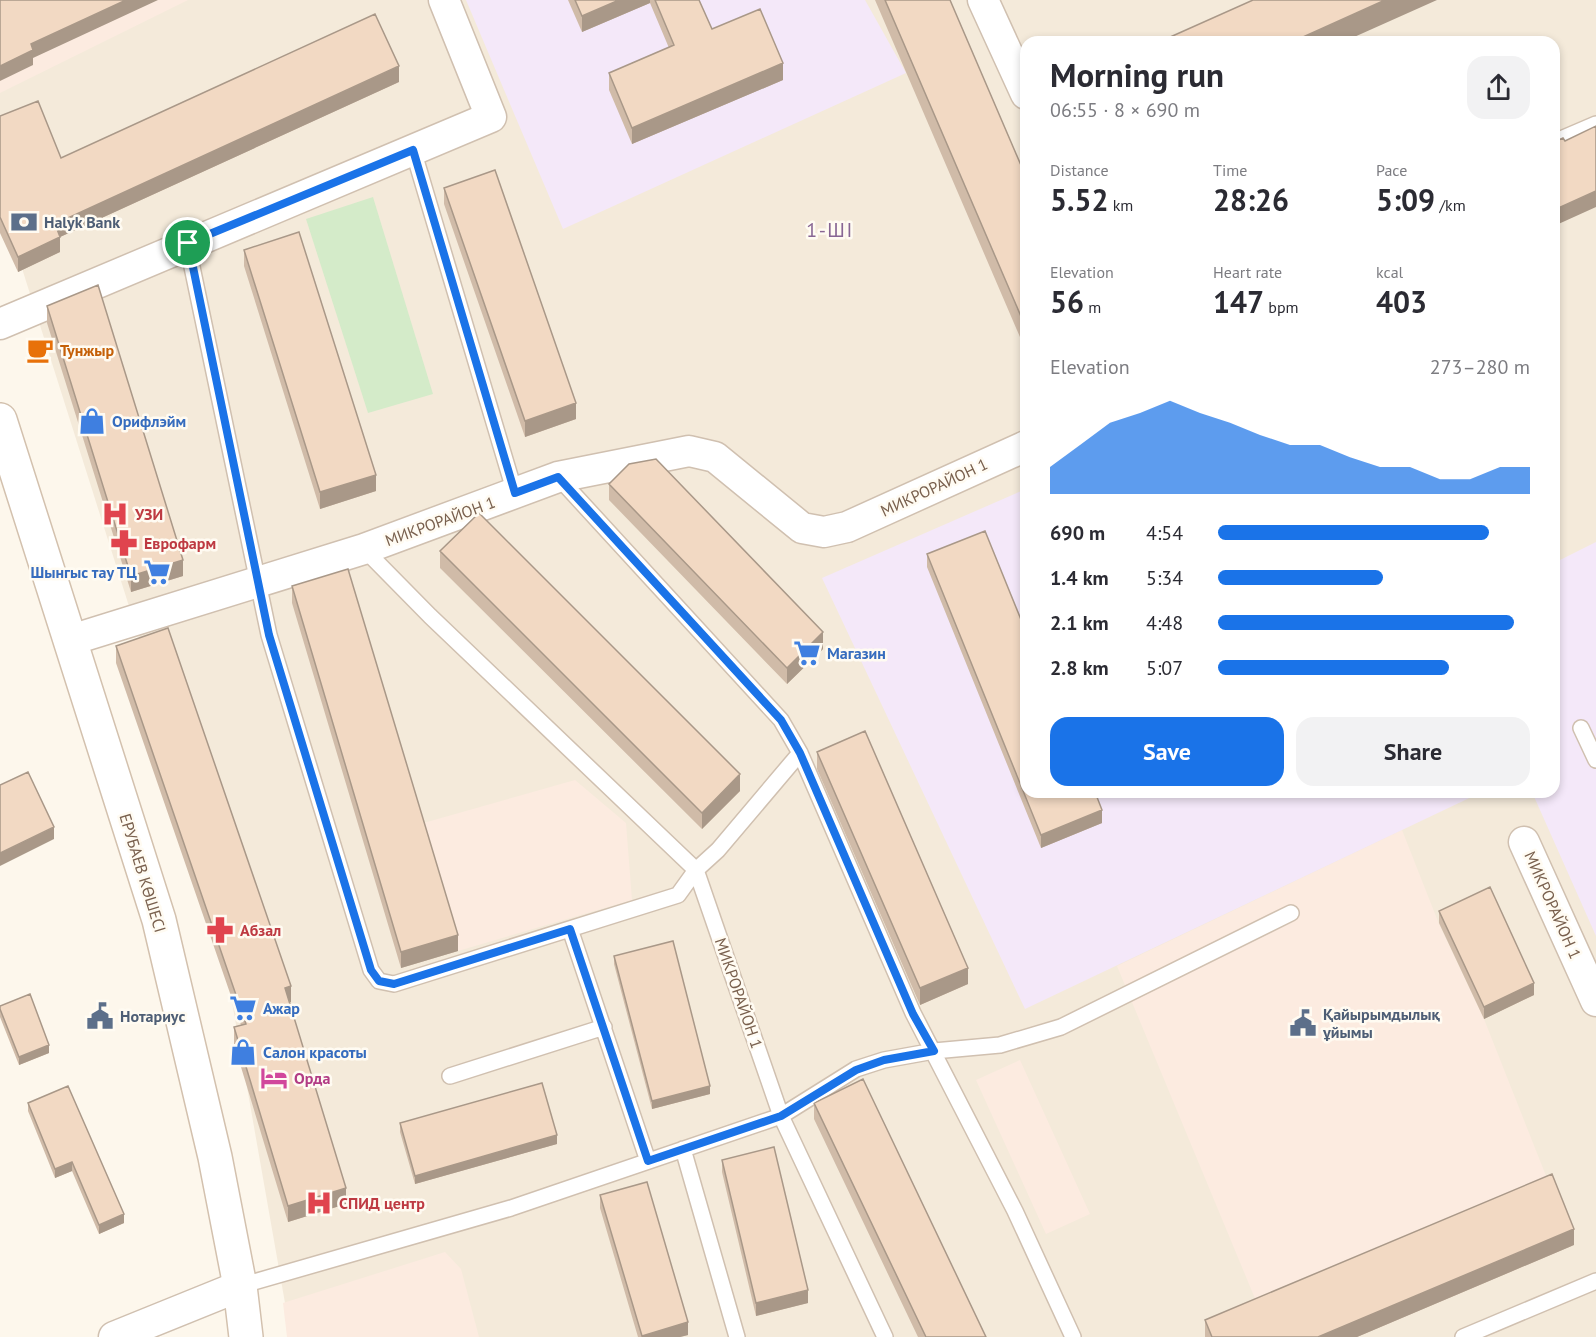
<!DOCTYPE html>
<html lang="en">
<head>
<meta charset="utf-8">
<style>
	body { margin:0; font-family:"PT Sans",sans-serif; background:#f2f2f3; color:#2b2b33; height:100vh; display:flex; flex-direction:column; font-size:22px; white-space:nowrap }
	* { box-sizing:border-box; margin:0 }
	p { font-size:20px; color:#7c7c81 }
	.icon { flex:none; width:33px; height:33px; fill:none; stroke:currentColor; stroke-width:2; stroke-linecap:round; stroke-linejoin:round }
	.map { position:relative; flex:1; overflow:hidden }
	.panel { position:absolute; left:1020px; top:36px; width:540px; height:762px; display:flex; flex-direction:column; background:#fff; border-radius:18px; box-shadow:0 3px 9px #0003 }
	.panel>* { flex:none }
	.pin { position:absolute; display:grid; place-items:center; width:51px; height:51px; color:#fff; margin:-26px; border:3px solid #fff; border-radius:50%; box-shadow:0 2px 6px #0007 }
	.round { display:grid; place-items:center; flex:none; width:63px; height:63px; border-radius:18px; background:#f2f2f3 }
	.head { display:flex; align-items:center; justify-content:space-between; height:102px; padding:0 30px }
	h1 { font-size:33px; font-weight:700; line-height:45px }
	.figures { display:grid; grid-template-columns:repeat(3,1fr); gap:9px; height:102px; padding:6px 30px }
	.figures div { display:grid; align-content:center }
	.figures b { font-size:30px; font-weight:700 }
	.figures small { font-size:16px; font-weight:400 }
	.figures p { font-size:16px }
	.chart { height:168px; padding:12px 30px }
	.chart p { display:flex; justify-content:space-between }
	.chart svg { width:100%; height:108px; margin-top:6px; fill:#1a73e8; opacity:.7 }
	.button { display:flex; gap:12px; margin-top:auto; padding:12px 30px }
	.button a { flex:1; height:69px; border-radius:18px; background:#1a73e8; color:#fff; font-size:24px; font-weight:700; line-height:69px; text-align:center }
	.button a+a { background:#f2f2f3; color:#2b2b33 }
	ul { padding:0 30px; list-style:none; font-size:20px }
	li { display:grid; grid-template-columns:96px 72px 1fr; align-items:center; height:45px }
	li i { height:15px; border-radius:8px; background:#1a73e8 }
	.map>svg:first-child { display:block }
	.residential { fill:#f4eada; fill-rule:evenodd }
	.commercial { fill:#fcebe0 }
	.education { fill:#f4e8f9 }
	.green { fill:#d4ebc9 }
	.lines { fill:none; stroke-linecap:round; stroke-linejoin:round }
	.lane-casing { stroke:#d0c0b0; stroke-width:18 }
	.street-casing { stroke:#d0c0b0; stroke-width:33 }
	.secondary-casing { stroke:#d3c1ae; stroke-width:36 }
	.lane { stroke:#fff; stroke-width:15 }
	.street { stroke:#fff; stroke-width:30 }
	.secondary { stroke:#fff; stroke-width:33 }
	.wall { fill:#d0bba8 }
	.shaded-wall { fill:#a99888 }
	.building { fill:#f2d9c3; stroke:#a99888; stroke-width:1.5 }
	.route-casing { stroke:#fff; stroke-width:12 }
	.route { stroke:#1a73e8; stroke-width:8 }
	.labels { text-anchor:middle; dominant-baseline:central; stroke-width:5; stroke-linejoin:round; paint-order:stroke }
	.service-label { font-size:16px; font-weight:bold; fill:#4e5e75; stroke:#fffbf2; text-anchor:start }
	.food-label { font-size:16px; font-weight:bold; fill:#c56008; stroke:#fffbf2; text-anchor:start }
	.shop-label { font-size:16px; font-weight:bold; fill:#366cbe; stroke:#fffbf2; text-anchor:start }
	.street-label { font-size:16px; fill:#79604e; stroke:#fffbf2 }
	.health-label { font-size:16px; font-weight:bold; fill:#be3a42; stroke:#fffbf2; text-anchor:start }
	.hotel-label { font-size:16px; font-weight:bold; fill:#b23c85; stroke:#fffbf2; text-anchor:start }
	.quarter-label { font-size:20px; letter-spacing:1.5px; fill:#886694; stroke:#fffbf2 }
</style>
</head>
<body>
<div class="map">
<svg width="1596" height="1337" viewBox="0 0 1596 1337">
	<rect width="100%" height="100%" fill="#fdf7ec"/>
	<!-- residential -->
	<path class="residential" d="M0 0H1596V1337H291L204 843 0 199ZM1026 42H1554V792H1026Z"/>
	<!-- commercial -->
	<path class="commercial" d="M0 0H188L0 93Z
		M575 780 626 823 632 900 458 951 420 824Z
		M1402 830 1439 924 1484 1019 1552 1191 1261 1313 1117 966Z
		M1020 1060 1090 1214 1046 1234 976 1080Z
		M445 1252 461 1269 479 1337H287L283 1303Z"/>
	<!-- education -->
	<path class="education" d="M466 0H865L906 73 563 229Z
		M1026 489V792H1482L1025 1009 822 578Z
		M1596 542V936L1532 792H1554V563Z"/>
	<!-- green -->
	<path class="green" d="M373 197 433 394 368 413 306 219Z"/>
	<g class="lines">
		<defs>
			<path id="lane" d="M1554 142 1596 124
				M413 150 515 493
				M187 243 269 635 371 970 379 981 394 984 678 895 696 870 718 850 800 753
				M558 477 781 720 800 753 913 1013 1015 1211 1073 1337
				M364 549 430 616 696 870
				M1581 728 1596 760
				M696 870 781 1116 885 1337
				M570 929 648 1161
				M450 1076 604 1027
				M683 1149 737 1337
				M240 1286 511 1208 781 1116 856 1069 884 1060 934 1051 1000 1045 1061 1027 1291 913
				M1463 1337 1596 1281"/>
			<path id="street" d="M983 0 1026 94
				M0 324 491 117 444 0
				M71 640 364 549 558 477 689 451 715 457 802 528 824 532 847 527 1026 446
				M1524 842 1596 1001
				M114 1337 240 1286"/>
			<path id="secondary" d="M0 420 159 920 215 1157 240 1286 246 1337"/>
		</defs>
		<!-- lane casing -->
		<use href="#lane" class="lane-casing"/>
		<!-- street casing -->
		<use href="#street" class="street-casing"/>
		<!-- secondary casing -->
		<use href="#secondary" class="secondary-casing"/>
		<!-- lane -->
		<use href="#lane" class="lane"/>
		<!-- street -->
		<use href="#street" class="street"/>
		<!-- secondary -->
		<use href="#secondary" class="secondary"/>
	</g>
	<!-- wall -->
	<path class="wall" d="M568 0H699L712 29 783 80 632 144 609 90V73L669 48 650 3 582 32Z
		M875 0H950L1026 177V351Z
		M399 82 60 237V252L18 272 0 233V116L61 158Z
		M444 188 576 419 525 437 444 204Z
		M244 250 376 491 320 509 244 266Z
		M47 306 183 576 131 592 47 323Z
		M609 484 823 649 787 684 609 500Z
		M440 551 740 791 702 829 440 568Z
		M927 554 1102 823 1041 848 927 567Z
		M292 586 458 951 401 968 292 603Z
		M116 646 291 1002 289 1003 346 1204 288 1222 234 1044V1027L241 1025 116 663Z
		M817 752 968 984 920 1005 817 769Z
		M1439 911 1534 995 1484 1019 1439 923Z
		M614 956 710 1094 652 1109 614 964Z
		M0 1006 49 1053 19 1065 0 1017Z
		M28 1103 124 1223 99 1234 72 1171 55 1178 28 1111Z
		M814 1103 986 1337H918L814 1119Z
		M400 1123 557 1144 415 1184 400 1132Z
		M722 1160 808 1303 756 1316 722 1172Z
		M600 1195 688 1335 680 1337H638L600 1208Z
		M1574 1245 1357 1337H1205V1320Z"/>
	<!-- shaded-wall -->
	<path class="shaded-wall" d="M126 0H158L33 58V65L0 81V66L31 44Z
		M619 0H650V3L582 32V16Z
		M1385 0H1437L1343 42H1292Z
		M783 63V80L632 144V128Z
		M399 66V82L60 237V252L18 272V257L55 224Z
		M1596 191V207L1554 226V210Z
		M576 403V419L525 437V421Z
		M376 475V491L320 509V492Z
		M183 560V576L131 592V576Z
		M823 632V649L787 684V668Z
		M740 774V791L702 829V813Z
		M1102 810V823L1041 848V835Z
		M54 827V839L0 866V853Z
		M458 935V951L401 968V952Z
		M968 968V984L920 1005V988Z
		M1534 983V995L1484 1019V1007Z
		M291 986V1002L285 1004V988Z
		M49 1045V1053L19 1065V1057Z
		M710 1086V1094L652 1109V1101Z
		M557 1135V1144L415 1184V1176Z
		M72 1162V1171L55 1178V1169Z
		M346 1188V1204L288 1222V1206Z
		M124 1214V1223L99 1234V1225Z
		M1574 1229V1245L1357 1337H1318Z
		M808 1290V1303L756 1316V1303Z
		M688 1322V1335L680 1337H642V1336Z"/>
	<!-- building -->
	<path class="building" d="M0 0H126L31 44 33 50 0 66Z
		M575 0H619L582 16Z
		M655 0H699L712 29 760 9 783 63 632 128 609 73 674 45Z
		M885 0H950L1026 177V328Z
		M1253 0H1385L1292 42H1159Z
		M375 14 399 66 55 224 60 237 18 257 0 217V116L38 101 61 158Z
		M1596 126V191L1554 210V142L1563 138 1565 141Z
		M495 170 576 403 525 421 444 188Z
		M299 232 376 475 320 492 244 250Z
		M98 285 183 560 131 576 47 306Z
		M656 459 823 632 787 668 609 484 629 464Z
		M479 513 740 774 702 813 440 551Z
		M985 531 1026 632V792H1095L1102 810 1041 835 927 554Z
		M348 569 458 935 401 952 292 586Z
		M168 628 291 986 285 988 346 1188 288 1206 234 1027 246 1024 116 646Z
		M865 731 968 968 920 988 817 752Z
		M28 772 54 827 0 853V785Z
		M1490 887 1534 983 1484 1007 1439 911Z
		M673 941 710 1086 652 1101 614 956Z
		M30 994 49 1045 19 1057 0 1009V1006Z
		M863 1079 986 1337H926L814 1103Z
		M542 1083 557 1135 415 1176 400 1123Z
		M68 1086 124 1214 99 1225 72 1162 55 1169 28 1103Z
		M774 1147 808 1290 756 1303 722 1160Z
		M1552 1174 1574 1229 1318 1337H1212L1205 1320Z
		M647 1182 688 1322 642 1336 600 1195Z"/>
	<g class="lines">
		<defs>
			<path id="route" d="M413 150 515 493 558 477 781 720 800 753 913 1014 934 1051 884 1060 856 1070 781 1116 648 1161 570 929 394 984 379 981 371 970 269 635 188 243Z"/>
		</defs>
		<!-- route casing -->
		<use href="#route" class="route-casing"/>
		<!-- route -->
		<use href="#route" class="route"/>
	</g>
	<!-- icons -->
	<defs>
		<symbol id="bank-bare" viewBox="-9 -9 18 18"><path d="M-6-4H6V4H-6ZM0-2.3a2.3 2.3 0 1 0 0 4.6a2.3 2.3 0 1 0 0-4.6Z" fill="#5c6f8a" stroke="#fffbf2" stroke-width="2.5" paint-order="stroke"/></symbol>
		<symbol id="cafe-bare" viewBox="-9 -9 18 18"><path d="M-5.5-4.5H6V0H3Q3 3.5 0 3.5H-2.5Q-5.5 3.5-5.5 0ZM3-3.2v2h1.7v-2ZM-6 4.5H4V6H-6Z" fill="#e8710a" stroke="#fffbf2" stroke-width="2.5" paint-order="stroke"/></symbol>
		<symbol id="shop-bare" viewBox="-9 -9 18 18"><path d="M-5-2.5h2.3a2.7 3.5 0 0 1 5.4 0H5L5.5 6h-11ZM-1.5-2.5h3a1.5 2.3 0 0 0-3 0Z" fill="#3f7fe0" stroke="#fffbf2" stroke-width="2.5" paint-order="stroke"/></symbol>
		<symbol id="hospital-bare" viewBox="-9 -9 18 18"><path d="M-5-5h3v3.5h4V-5h3V5h-3V1.5h-4V5h-3Z" fill="#e0444e" stroke="#fffbf2" stroke-width="2.5" paint-order="stroke"/></symbol>
		<symbol id="pharmacy-bare" viewBox="-9 -9 18 18"><path d="M-2-6h4v4h4v4h-4v4h-4v-4h-4v-4h4Z" fill="#e0444e" stroke="#fffbf2" stroke-width="2.5" paint-order="stroke"/></symbol>
		<symbol id="supermarket-bare" viewBox="-9 -9 18 18"><path d="M-6-5.5h2.5l.6 2H6L4.5 2H-2.5L-4.4-4H-6ZM-1.5 3.2a1.3 1.3 0 1 0 .1 0ZM3 3.2a1.3 1.3 0 1 0 .1 0Z" fill="#3f7fe0" stroke="#fffbf2" stroke-width="2.5" paint-order="stroke"/></symbol>
		<symbol id="civic-bare" viewBox="-9 -9 18 18"><path d="M-.6-6.5H3V-4.5H.6V-3L4-1V1h2V6H-6V1h2V-1L-.6-3ZM-1.2 2.5V6h2.4V2.5Z" fill="#5c6f8a" stroke="#fffbf2" stroke-width="2.5" paint-order="stroke"/></symbol>
		<symbol id="hotel-bare" viewBox="-9 -9 18 18"><path d="M-6-4.5h1.5V1H6V5H4.5V3h-9V5H-6ZM-4 0a1.8 1.8 0 1 1 3.6 0ZM.5 0V-2.5h3Q6-2.5 6 0Z" fill="#d1479c" stroke="#fffbf2" stroke-width="2.5" paint-order="stroke"/></symbol>
	</defs>
	<g fill-rule="evenodd">
		<use href="#bank-bare" x="5" y="203" width="38" height="38"/>
		<use href="#cafe-bare" x="21" y="331" width="38" height="38"/>
		<use href="#shop-bare" x="73" y="402" width="38" height="38"/>
		<use href="#hospital-bare" x="96" y="495" width="38" height="38"/>
		<use href="#pharmacy-bare" x="105" y="524" width="38" height="38"/>
		<use href="#supermarket-bare" x="138" y="553" width="38" height="38"/>
		<use href="#supermarket-bare" x="788" y="634" width="38" height="38"/>
		<use href="#pharmacy-bare" x="201" y="911" width="38" height="38"/>
		<use href="#supermarket-bare" x="224" y="989" width="38" height="38"/>
		<use href="#civic-bare" x="81" y="997" width="38" height="38"/>
		<use href="#civic-bare" x="1284" y="1004" width="38" height="38"/>
		<use href="#shop-bare" x="224" y="1033" width="38" height="38"/>
		<use href="#hotel-bare" x="255" y="1059" width="38" height="38"/>
		<use href="#hospital-bare" x="300" y="1184" width="38" height="38"/>
	</g>
	<g class="labels">
		<!-- service labels -->
		<g class="service-label">
			<text x="44" y="222">Halyk Bank</text>
			<text x="1323" y="1014">Қайырымдылық<tspan x="1323" dy="18">ұйымы</tspan></text>
			<text x="120" y="1016">Нотариус</text>
		</g>
		<!-- food labels -->
		<g class="food-label">
			<text x="60" y="350">Тунжыр</text>
		</g>
		<!-- shop labels -->
		<g class="shop-label">
			<text x="112" y="421">Орифлэйм</text>
			<text x="137" y="572" text-anchor="end">Шынгыс тау ТЦ</text>
			<text x="827" y="653">Магазин</text>
			<text x="263" y="1008">Ажар</text>
			<text x="263" y="1052">Салон красоты</text>
		</g>
		<!-- street labels -->
		<g class="street-label">
			<text transform="translate(934 487) rotate(-25)">МИКРОРАЙОН 1</text>
			<text transform="translate(440 521) rotate(-20)">МИКРОРАЙОН 1</text>
			<text transform="translate(143 873) rotate(73)">ЕРУБАЕВ КӨШЕСІ</text>
			<text transform="translate(1553 905) rotate(66)">МИКРОРАЙОН 1</text>
			<text transform="translate(739 993) rotate(71)">МИКРОРАЙОН 1</text>
		</g>
		<!-- health labels -->
		<g class="health-label">
			<text x="135" y="514">УЗИ</text>
			<text x="144" y="543">Еврофарм</text>
			<text x="240" y="930">Абзал</text>
			<text x="339" y="1203">СПИД центр</text>
		</g>
		<!-- hotel labels -->
		<g class="hotel-label">
			<text x="294" y="1078">Орда</text>
		</g>
		<!-- quarter labels -->
		<g class="quarter-label">
			<text x="830" y="230">1-ШІ</text>
		</g>
	</g>
</svg>
<div class="pin" style="left:188px;top:243px;background:#1e9e55"><svg class="icon" aria-label="arrive" viewBox="0 0 24 24"><path d="M6 21V4h12l-3 4 3 4H6"/></svg></div>
<section class="panel">
<div class="head"><div><h1>Morning run</h1><p>06:55 · 8 × 690 m</p></div><a class="round"><svg class="icon" aria-label="share" viewBox="0 0 24 24"><path d="M12 15V3M7 8l5-5 5 5M5 13v7h14v-7"/></svg></a></div>
<div class="figures">
<div><p>Distance</p><b>5.52<small> km</small></b></div>
<div><p>Time</p><b>28:26</b></div>
<div><p>Pace</p><b>5:09<small> /km</small></b></div>
</div>
<div class="figures">
<div><p>Elevation</p><b>56<small> m</small></b></div>
<div><p>Heart rate</p><b>147<small> bpm</small></b></div>
<div><p>kcal</p><b>403</b></div>
</div>
<div class="chart"><p><span>Elevation</span>273–280 m</p>
<svg viewBox="0 0 160 44" preserveAspectRatio="none"><path d="M0 44V33L10 24L20 15L30 11L40 6L50 11L60 15L70 20L80 24L90 24L100 29L110 33L120 33L130 38L140 38L150 33L160 33V44z"/></svg>
</div>
<ul>
<li><b>690 m</b>4:54<i style="width:87%"></i></li>
<li><b>1.4 km</b>5:34<i style="width:53%"></i></li>
<li><b>2.1 km</b>4:48<i style="width:95%"></i></li>
<li><b>2.8 km</b>5:07<i style="width:74%"></i></li>
</ul>
<div class="button"><a>Save</a><a>Share</a></div>
</section>
</div>
</body>
</html>
